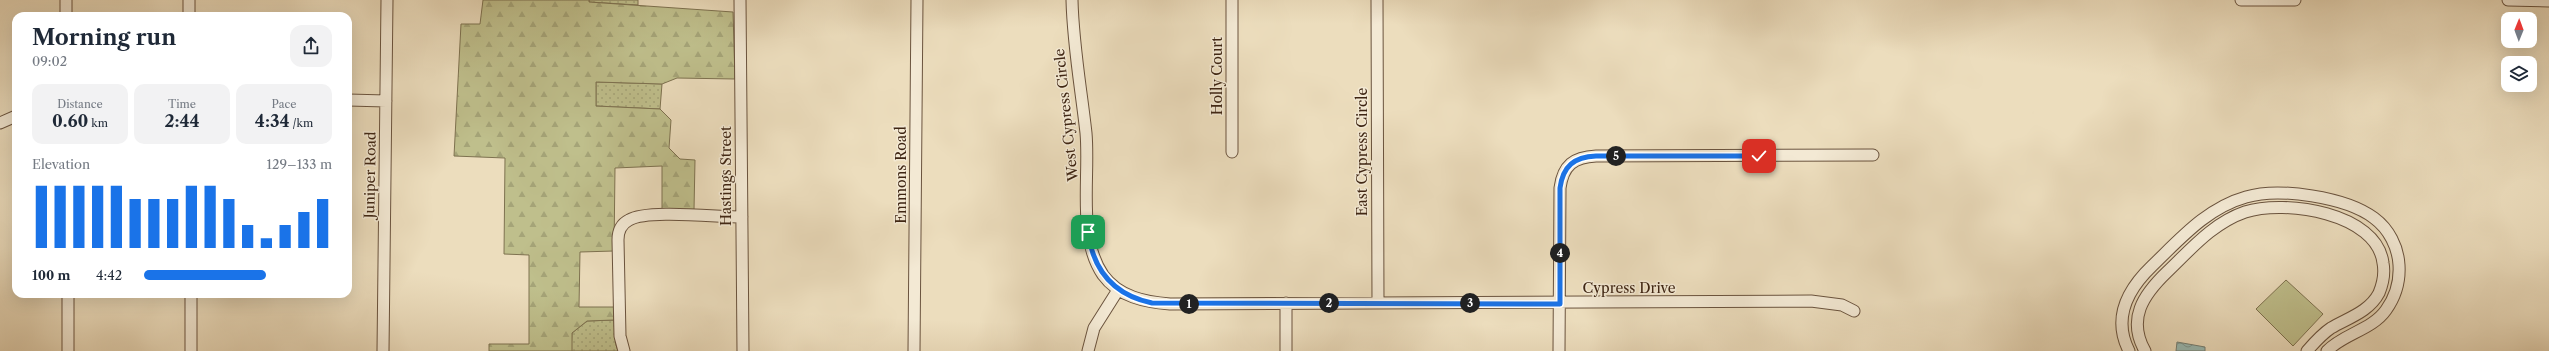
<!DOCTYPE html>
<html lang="en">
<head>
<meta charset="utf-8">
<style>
	body { margin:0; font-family:"Libre Caslon Text",serif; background:#f2f2f3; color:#1f2937; height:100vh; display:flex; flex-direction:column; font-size:15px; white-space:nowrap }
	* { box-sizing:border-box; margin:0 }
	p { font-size:13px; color:#747a83 }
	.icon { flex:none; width:22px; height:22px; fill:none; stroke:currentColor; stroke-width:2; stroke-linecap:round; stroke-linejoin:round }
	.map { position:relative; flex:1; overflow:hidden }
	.panel { position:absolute; left:12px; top:12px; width:340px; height:286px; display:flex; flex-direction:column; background:#fff; border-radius:12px; box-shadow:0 4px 16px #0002 }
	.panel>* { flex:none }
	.needle { width:26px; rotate:1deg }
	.tools { position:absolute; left:2501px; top:12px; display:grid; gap:8px }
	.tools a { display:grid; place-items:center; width:36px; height:36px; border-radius:8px; background:#fff; box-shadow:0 4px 16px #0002; font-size:20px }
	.pin { position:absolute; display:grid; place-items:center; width:34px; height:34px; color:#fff; margin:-17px; border-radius:8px; box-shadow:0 2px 6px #0006 }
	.km { position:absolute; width:20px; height:20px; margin:-10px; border-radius:50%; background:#222; color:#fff; font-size:11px; line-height:20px; text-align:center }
	.round { display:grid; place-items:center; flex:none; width:42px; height:42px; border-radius:12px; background:#f2f2f3 }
	.head { display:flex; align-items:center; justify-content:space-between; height:68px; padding:0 20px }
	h1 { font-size:22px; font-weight:700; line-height:30px }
	.figures { display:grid; grid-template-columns:repeat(3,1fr); gap:6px; height:68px; padding:4px 20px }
	.figures div { display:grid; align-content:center; border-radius:10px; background:#f2f2f3; text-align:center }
	.figures b { font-size:17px; font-weight:700 }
	.figures small { font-size:11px; font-weight:400 }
	.figures p { font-size:11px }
	.chart { height:112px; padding:8px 20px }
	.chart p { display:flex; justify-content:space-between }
	.chart svg { width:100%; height:72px; margin-top:4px; stroke:#1a73e8; stroke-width:6 }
	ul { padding:0 20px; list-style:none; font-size:13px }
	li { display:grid; grid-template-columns:64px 48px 1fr; align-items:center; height:30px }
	li i { height:10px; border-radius:5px; background:#1a73e8 }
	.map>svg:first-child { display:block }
	.grass { fill:url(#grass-dots); stroke:#7e7250 }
	.forest { fill:url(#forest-firs); stroke:#7e7250 }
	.pitch { fill:#bfbf8c; stroke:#7e7250 }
	.water { fill:url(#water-waves); stroke:#757f74 }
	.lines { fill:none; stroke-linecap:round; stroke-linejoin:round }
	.minor-casing { stroke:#6a533e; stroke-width:13 }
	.minor { stroke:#f3e9d4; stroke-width:11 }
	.route-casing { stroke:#fff; stroke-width:8 }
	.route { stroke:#1a73e8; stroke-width:5 }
	.labels { text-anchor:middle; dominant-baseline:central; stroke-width:3; stroke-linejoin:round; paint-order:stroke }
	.street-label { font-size:14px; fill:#3e2513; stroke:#f3e9d4 }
</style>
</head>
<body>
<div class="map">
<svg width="2549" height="351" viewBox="0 0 2549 351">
	<defs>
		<pattern id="grass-dots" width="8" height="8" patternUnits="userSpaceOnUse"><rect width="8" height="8" fill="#bfbf8c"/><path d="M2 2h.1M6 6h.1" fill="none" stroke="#a5a478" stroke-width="1.8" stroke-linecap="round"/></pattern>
		<pattern id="forest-firs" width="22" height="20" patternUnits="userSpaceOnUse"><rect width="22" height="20" fill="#bfbf8c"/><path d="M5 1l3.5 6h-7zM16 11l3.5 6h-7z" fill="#a5a478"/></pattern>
		<pattern id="water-waves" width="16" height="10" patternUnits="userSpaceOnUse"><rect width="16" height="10" fill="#99bbb5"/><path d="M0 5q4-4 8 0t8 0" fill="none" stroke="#7e9892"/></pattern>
	</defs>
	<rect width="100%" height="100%" fill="#ecddbd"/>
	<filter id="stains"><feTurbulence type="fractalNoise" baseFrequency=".005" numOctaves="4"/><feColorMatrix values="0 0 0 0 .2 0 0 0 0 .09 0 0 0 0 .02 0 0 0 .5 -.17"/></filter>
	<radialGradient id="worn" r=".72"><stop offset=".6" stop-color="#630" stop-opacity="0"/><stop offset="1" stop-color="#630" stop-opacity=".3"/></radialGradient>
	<!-- grass -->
	<path class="grass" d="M589 0H638V5L589 2Z
		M596 82 662 84 660 109 596 106Z
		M614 320 616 345 618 351H571L572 333 587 321Z"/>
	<!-- forest -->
	<path class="forest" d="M483 0H589V2L733 12 735 79 677 78 662 84 596 82V106L660 109 671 120 669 148 680 159 695 160 694 210H662V166L615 168 614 251 580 252 579 307H614V320L587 321 572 333V351H489V344H529V255L504 254 505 158 454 156 461 24H480Z"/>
	<!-- pitch -->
	<path class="pitch" d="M2286 280 2323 314 2293 346 2256 309Z"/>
	<!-- water -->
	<path class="water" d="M2177 342 2205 347V351H2176Z"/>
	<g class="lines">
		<defs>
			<path id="minor" d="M740 0 743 351
				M1072 0C1073 45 1081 88 1086 133 1090 177 1077 237 1103 275 1119 297 1145 302 1170 304L1811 301 1842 305 1854 311
				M1377 0 1378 303
				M2241 0H2295
				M2508 0 2549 1
				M66 16V0
				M189 16V0
				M348 100 386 101
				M0 123 16 116
				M1232 152V0
				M68 294V351
				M191 351V294
				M383 351 387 0
				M624 351 620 336 618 240C618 231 621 224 629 220 647 209 717 217 742 217
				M914 351 917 0
				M1088 351 1094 328 1118 290
				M1286 351V303
				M1559 351 1560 188C1563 165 1574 157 1596 156L1873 155
				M2129 351C2112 318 2128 289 2152 266 2181 238 2207 208 2246 197 2279 187 2346 197 2374 218 2389 229 2398 247 2399 265 2400 281 2396 296 2386 310 2372 330 2343 334 2327 351
				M2145 351C2127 319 2143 295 2167 272 2191 249 2213 223 2245 212 2285 199 2377 213 2383 263 2385 273 2383 283 2379 293 2369 312 2348 318 2331 328 2322 334 2314 343 2307 351"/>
		</defs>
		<!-- minor casing -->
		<use href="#minor" class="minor-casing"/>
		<!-- minor -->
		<use href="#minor" class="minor"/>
	</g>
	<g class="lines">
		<defs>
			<path id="route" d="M1088 232C1093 270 1114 295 1152 303L1560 304V188C1563 166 1574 157 1596 156H1759"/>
		</defs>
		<!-- route casing -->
		<use href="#route" class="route-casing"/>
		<!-- route -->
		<use href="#route" class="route"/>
	</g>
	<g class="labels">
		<!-- street labels -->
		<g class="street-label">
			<text transform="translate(1217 76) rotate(-90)">Holly Court</text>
			<text transform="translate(1066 115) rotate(-96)">West Cypress Circle</text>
			<text transform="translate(1362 152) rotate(-90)">East Cypress Circle</text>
			<text transform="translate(370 175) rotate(-89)">Juniper Road</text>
			<text transform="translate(901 175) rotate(-90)">Emmons Road</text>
			<text transform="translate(726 176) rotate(-90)">Hastings Street</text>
			<text x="1629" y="288">Cypress Drive</text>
		</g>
	</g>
	<rect width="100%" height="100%" filter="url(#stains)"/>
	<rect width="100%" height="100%" fill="url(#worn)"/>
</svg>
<div class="tools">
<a><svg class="needle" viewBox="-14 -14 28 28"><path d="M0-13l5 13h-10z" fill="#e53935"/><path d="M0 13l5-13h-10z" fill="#747a83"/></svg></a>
<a><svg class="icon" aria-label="layers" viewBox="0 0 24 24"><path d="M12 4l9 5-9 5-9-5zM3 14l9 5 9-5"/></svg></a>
</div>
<div class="pin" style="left:1088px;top:232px;background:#1e9e55"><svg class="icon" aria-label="arrive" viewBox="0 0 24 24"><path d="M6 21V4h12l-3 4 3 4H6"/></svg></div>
<div class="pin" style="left:1759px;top:156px;background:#d93025"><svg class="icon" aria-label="check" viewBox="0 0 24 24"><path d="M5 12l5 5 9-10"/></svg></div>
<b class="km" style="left:1189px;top:304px">1</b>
<b class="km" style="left:1329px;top:303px">2</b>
<b class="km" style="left:1470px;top:303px">3</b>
<b class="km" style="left:1560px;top:253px">4</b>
<b class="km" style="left:1616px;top:156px">5</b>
<section class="panel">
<div class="head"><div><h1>Morning run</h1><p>09:02</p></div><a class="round"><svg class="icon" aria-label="share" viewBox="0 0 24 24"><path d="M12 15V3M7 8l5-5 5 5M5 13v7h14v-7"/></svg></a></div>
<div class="figures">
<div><p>Distance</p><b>0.60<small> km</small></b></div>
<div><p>Time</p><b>2:44</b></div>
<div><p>Pace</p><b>4:34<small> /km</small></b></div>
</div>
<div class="chart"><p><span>Elevation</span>129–133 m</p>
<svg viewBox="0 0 160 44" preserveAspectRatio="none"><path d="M5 44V6M15 44V6M25 44V6M35 44V6M45 44V6M55 44V14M65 44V14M75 44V14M85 44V6M95 44V6M105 44V14M115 44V30M125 44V38M135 44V30M145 44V22M155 44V14"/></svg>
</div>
<ul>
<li><b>100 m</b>4:42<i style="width:65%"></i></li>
</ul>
</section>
</div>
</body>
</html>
